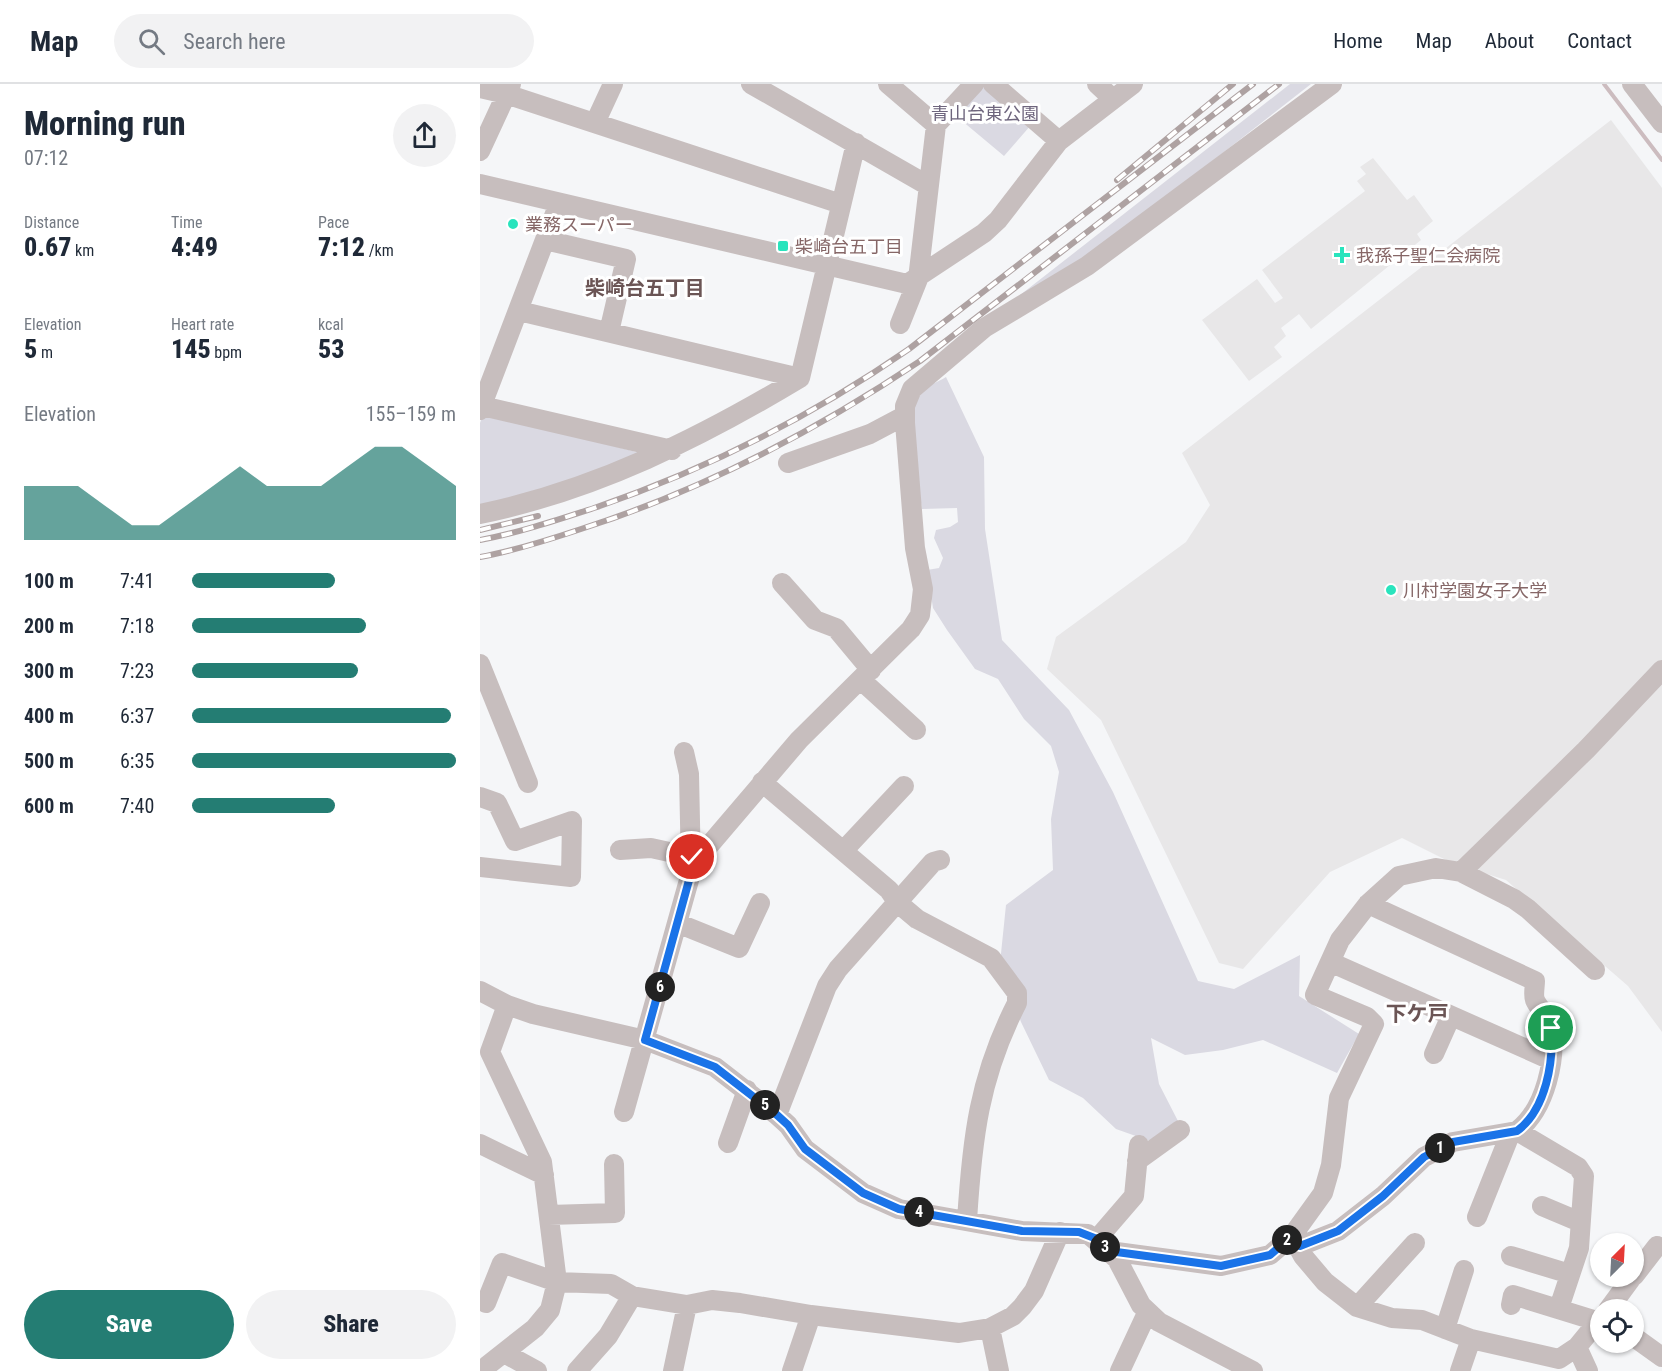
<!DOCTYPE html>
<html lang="en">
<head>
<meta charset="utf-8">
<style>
	body { margin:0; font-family:"Roboto Condensed","Noto Sans JP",sans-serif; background:#f2f2f3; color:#1f2937; height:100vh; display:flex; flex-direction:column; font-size:22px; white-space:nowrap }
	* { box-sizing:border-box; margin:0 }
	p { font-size:20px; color:#747a83 }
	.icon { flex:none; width:33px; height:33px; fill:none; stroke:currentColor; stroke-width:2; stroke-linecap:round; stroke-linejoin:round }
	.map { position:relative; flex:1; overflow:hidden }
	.drawer { display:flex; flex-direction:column; background:#fff; width:480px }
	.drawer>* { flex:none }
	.needle { width:39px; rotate:24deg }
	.tools { position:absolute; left:1110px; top:1149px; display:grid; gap:12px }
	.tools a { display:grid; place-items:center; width:54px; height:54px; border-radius:50%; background:#fff; box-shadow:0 2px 4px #0004; font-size:30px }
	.pin { position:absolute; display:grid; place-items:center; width:51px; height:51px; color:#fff; margin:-26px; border:3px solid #fff; border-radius:50%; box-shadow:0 2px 6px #0007 }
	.km { position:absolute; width:30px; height:30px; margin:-15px; border-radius:50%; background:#222; color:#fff; font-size:16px; line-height:30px; text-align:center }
	.round { display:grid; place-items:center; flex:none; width:63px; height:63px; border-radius:32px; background:#f2f2f3 }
	.overview { display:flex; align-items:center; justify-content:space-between; height:102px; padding:0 24px }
	h1 { font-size:33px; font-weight:800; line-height:45px }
	.stats { display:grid; grid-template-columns:repeat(3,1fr); gap:9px; height:102px; padding:6px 24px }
	.stats div { display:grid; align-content:center }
	.stats b { font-size:26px; font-weight:800 }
	.stats small { font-size:16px; font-weight:400 }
	.stats p { font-size:16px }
	.chart { height:168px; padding:12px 24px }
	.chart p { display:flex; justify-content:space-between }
	.chart svg { width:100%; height:108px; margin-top:6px; fill:#247d73; opacity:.7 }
	.primary-button { display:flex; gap:12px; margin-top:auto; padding:12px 24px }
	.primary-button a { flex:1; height:69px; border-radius:36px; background:#247d73; color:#fff; font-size:24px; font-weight:800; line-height:69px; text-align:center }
	.primary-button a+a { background:#f2f2f3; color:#1f2937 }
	ul { padding:0 24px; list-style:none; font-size:20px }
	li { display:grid; grid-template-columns:96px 72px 1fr; align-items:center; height:45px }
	li i { height:15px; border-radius:8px; background:#247d73 }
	header { display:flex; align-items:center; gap:36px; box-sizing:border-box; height:84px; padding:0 30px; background:#fff; border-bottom:2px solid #e0e1e3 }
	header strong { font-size:28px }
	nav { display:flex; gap:33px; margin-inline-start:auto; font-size:21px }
	.search { width:420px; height:54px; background:#f2f2f3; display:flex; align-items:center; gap:15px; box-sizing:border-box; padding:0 21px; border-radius:33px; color:#747a83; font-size:22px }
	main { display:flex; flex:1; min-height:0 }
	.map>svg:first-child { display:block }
	.built { fill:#e8e7e8 }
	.green { fill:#dad9e2 }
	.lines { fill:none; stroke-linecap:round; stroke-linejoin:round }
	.stream { stroke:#ccbcbf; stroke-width:4 }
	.minor { stroke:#c7bebe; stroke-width:20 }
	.rail-casing { stroke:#aea2a2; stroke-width:6 }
	.rail { stroke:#fff; stroke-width:4; stroke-dasharray:11; stroke-linecap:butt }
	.route-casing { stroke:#fff; stroke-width:12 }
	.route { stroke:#1a73e8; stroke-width:8 }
	.poi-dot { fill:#29e4bd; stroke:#fff; stroke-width:2 }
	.labels { text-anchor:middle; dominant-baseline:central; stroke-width:6; stroke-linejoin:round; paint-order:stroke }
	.park-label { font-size:18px; fill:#6e657d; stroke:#fff }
	.poi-label { font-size:18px; fill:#866767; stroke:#fff; text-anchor:start }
	.neighbourhood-label { font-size:20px; font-weight:bold; fill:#6b5555; stroke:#fff }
	.quarter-label { font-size:21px; font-weight:bold; fill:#6b5555; stroke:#fff }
</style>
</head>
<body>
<header>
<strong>Map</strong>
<div class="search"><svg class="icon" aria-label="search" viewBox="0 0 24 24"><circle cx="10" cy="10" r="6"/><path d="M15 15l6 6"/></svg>Search here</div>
<nav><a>Home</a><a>Map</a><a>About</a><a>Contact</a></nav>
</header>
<main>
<section class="drawer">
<div class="overview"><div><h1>Morning run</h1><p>07:12</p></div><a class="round"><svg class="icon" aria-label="share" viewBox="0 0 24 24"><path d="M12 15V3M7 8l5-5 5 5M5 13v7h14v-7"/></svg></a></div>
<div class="stats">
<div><p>Distance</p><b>0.67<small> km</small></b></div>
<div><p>Time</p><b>4:49</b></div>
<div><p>Pace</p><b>7:12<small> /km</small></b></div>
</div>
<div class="stats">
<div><p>Elevation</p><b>5<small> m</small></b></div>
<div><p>Heart rate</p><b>145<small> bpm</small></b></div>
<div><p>kcal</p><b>53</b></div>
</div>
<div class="chart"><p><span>Elevation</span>155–159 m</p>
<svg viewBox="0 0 160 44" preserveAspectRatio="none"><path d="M0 44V22L10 22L20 22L30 30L40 38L50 38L60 30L70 22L80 14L90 22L100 22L110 22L120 14L130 6L140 6L150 14L160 22V44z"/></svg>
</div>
<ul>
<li><b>100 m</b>7:41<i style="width:54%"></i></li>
<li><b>200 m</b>7:18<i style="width:66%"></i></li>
<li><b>300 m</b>7:23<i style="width:63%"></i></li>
<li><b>400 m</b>6:37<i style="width:98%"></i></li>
<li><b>500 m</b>6:35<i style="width:100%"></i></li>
<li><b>600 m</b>7:40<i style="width:54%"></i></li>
</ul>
<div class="primary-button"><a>Save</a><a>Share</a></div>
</section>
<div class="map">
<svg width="1182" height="1287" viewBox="0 0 1182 1287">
	<rect width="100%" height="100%" fill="#f5f6f8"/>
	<!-- built -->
	<path class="built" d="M1131 36 1182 104V948L1148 902 1026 796 972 779 922 754 850 788 763 885 739 879 621 636 567 585 576 553 706 458 730 421 702 369Z
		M893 74 927 116 934 111 953 137 937 150 941 156 831 245 819 230 801 244 806 252 794 263 802 273 769 297 722 236 777 195 795 219 803 214 782 186 885 107 877 97 886 90 880 83Z"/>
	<!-- green -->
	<path class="green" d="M810 0H831L630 157 530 219Z
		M499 2H505L551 41 524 72 475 31Z
		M466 293 504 373 505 445 522 556 589 626 633 708 718 897 754 905 820 871 819 912 879 950 857 989 783 956 743 966 705 971 671 954 679 1000 699 1039 684 1062 636 1045 603 1014 569 996 541 938 520 879 526 821 573 786 571 735 579 688 571 662 544 635 518 595 495 585 467 546 453 524 447 486 459 484 463 474 454 454 456 446 470 443 478 438 477 424 442 425C439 400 424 330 438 310 444 303 458 298 466 293Z
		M4 328 164 370 0 426V339Z"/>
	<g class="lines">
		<!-- stream -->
		<path class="stream" d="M1124 0 1182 76"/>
		<!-- minor -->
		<path class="minor" d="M271 0 447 101
			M408 0 456 41 438 195 420 240
			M513 0 579 57
			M617 0 633 15
			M1152 0 1182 39
			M0 4 26 10 361 120
			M115 39 133 0
			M456 41 494 0
			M0 67 31 0
			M0 100 427 200 504 149 518 136 579 57 653 0
			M65 156 146 175 129 248
			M39 227 320 294
			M2 322 192 366
			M0 326 79 119
			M308 379 390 350 424 332
			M0 430C116 406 220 354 320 294L376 59
			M302 499 335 536 356 544 391 586
			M0 580 48 699
			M381 596 436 646
			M204 668 209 690 211 786
			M282 698 409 806 418 819 437 835 511 874 537 909V919C499 993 492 1055 487 1137
			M0 713 17 719 35 757 92 737 91 793 0 783
			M140 766 171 764 212 773
			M364 766 424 702
			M981 788 1106 666 1182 586
			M197 839 259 864 280 819
			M850 878 1071 976
			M1115 886 1048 825 1034 815 981 788 956 784 919 792 888 820 860 856 835 911 887 933 894 940 859 1014 851 1081 843 1109 812 1152 823 1172 845 1198 877 1223 912 1234 942 1236 991 1255 1079 1275 1097 1263 1120 1235
			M0 907 27 921 53 930 165 956 235 983 297 1031 308 1041 325 1065 383 1109 419 1125 542 1147 608 1150 637 1175 661 1221 679 1238 773 1287
			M954 970 971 932
			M144 1028 211 789 221 771 319 656 431 545 440 531 443 505 435 464 425 339V322L432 305 504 244 607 182 852 0
			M297 1031 347 902 358 885 453 778 460 776
			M1037 1047 1098 1083 1104 1092 1099 1164 1079 1224
			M248 1059 267 1006
			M0 1060 64 1091
			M657 1077 700 1046
			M1062 1122 1100 1138
			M69 1131 135 1129 134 1080
			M997 1133 1031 1048
			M617 1155 654 1112 659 1061
			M820 1162 858 1147 903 1112 944 1073 973 1058 1037 1047C1065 1026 1078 973 1070 939 1067 930 1058 924 1055 916 1053 911 1055 902 1055 897L888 820
			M629 1167 741 1182 790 1171 812 1152
			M1031 1172 1090 1190
			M1154 1192 1177 1162
			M6 1219 22 1179 77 1198 131 1200 152 1212 207 1221 232 1216 260 1219 331 1231 479 1249 510 1244 533 1232 542 1223 554 1207 580 1148
			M1031 1221 1033 1211 1120 1238
			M877 1223 935 1159
			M1128 1226 1153 1192
			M510 1244 519 1287
			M965 1245 984 1186
			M1154 1253 1182 1273
			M1097 1263 1108 1287
			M24 1269 57 1287
			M6 1287 8 1281 55 1244 70 1226 77 1198 62 1078 10 968 27 921
			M97 1287 128 1252 152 1212
			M193 1287 207 1221
			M312 1287 331 1231
			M640 1287 667 1229
			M980 1287 991 1255"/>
		<defs>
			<path id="rail" d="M637 96 753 0
				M0 446 58 432
				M0 456C38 449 77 436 114 424 226 386 332 332 429 265L773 0
				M0 473C34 467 68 456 101 445 223 406 334 348 440 277L799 0"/>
		</defs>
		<!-- rail casing -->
		<use href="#rail" class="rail-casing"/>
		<!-- rail -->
		<use href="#rail" class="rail"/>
	</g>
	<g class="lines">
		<defs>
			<path id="route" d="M212 773 211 789 165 956 235 983 297 1031 308 1041 325 1065 383 1109 419 1125 542 1147 599 1148 617 1155 629 1167 741 1182 790 1171 812 1152 820 1162 858 1147 903 1112 944 1073 973 1058 1037 1047C1066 1026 1074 977 1071 944"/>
		</defs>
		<!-- route casing -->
		<use href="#route" class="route-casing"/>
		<!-- route -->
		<use href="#route" class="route"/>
	</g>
	<!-- markers -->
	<g class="poi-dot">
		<circle cx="33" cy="140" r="6"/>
		<rect x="297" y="156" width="12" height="12" rx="3"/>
		<path d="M859 162h6v6h6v6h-6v6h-6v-6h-6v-6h6z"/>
		<circle cx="911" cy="506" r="6"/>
	</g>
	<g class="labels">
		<!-- park labels -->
		<g class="park-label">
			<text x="505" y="29">青山台東公園</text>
		</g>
		<!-- poi labels -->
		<g class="poi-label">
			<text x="45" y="140">業務スーパー</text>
			<text x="315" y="162">柴崎台五丁目</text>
			<text x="876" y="171">我孫子聖仁会病院</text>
			<text x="923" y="506">川村学園女子大学</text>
		</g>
		<!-- neighbourhood labels -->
		<g class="neighbourhood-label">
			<text x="165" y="204">柴崎台五丁目</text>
		</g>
		<!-- quarter labels -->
		<g class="quarter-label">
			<text x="937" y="930">下ケ戸</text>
		</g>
	</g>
</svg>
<div class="tools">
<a><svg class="needle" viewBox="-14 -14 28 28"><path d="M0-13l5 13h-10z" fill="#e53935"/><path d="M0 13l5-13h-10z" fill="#747a83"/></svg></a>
<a><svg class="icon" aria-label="locate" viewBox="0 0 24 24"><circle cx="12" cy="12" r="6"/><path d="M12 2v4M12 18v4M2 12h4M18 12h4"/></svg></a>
</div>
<div class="pin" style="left:1071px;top:944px;background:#1e9e55"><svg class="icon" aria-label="arrive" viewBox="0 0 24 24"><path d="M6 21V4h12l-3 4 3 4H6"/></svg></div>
<div class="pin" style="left:212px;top:773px;background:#d93025"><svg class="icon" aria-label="check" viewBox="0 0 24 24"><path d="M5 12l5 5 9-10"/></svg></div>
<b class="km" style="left:960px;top:1064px">1</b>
<b class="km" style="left:807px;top:1156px">2</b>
<b class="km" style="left:625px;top:1163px">3</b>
<b class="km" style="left:439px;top:1128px">4</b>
<b class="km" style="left:285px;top:1021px">5</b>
<b class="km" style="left:180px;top:903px">6</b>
</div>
</main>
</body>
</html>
